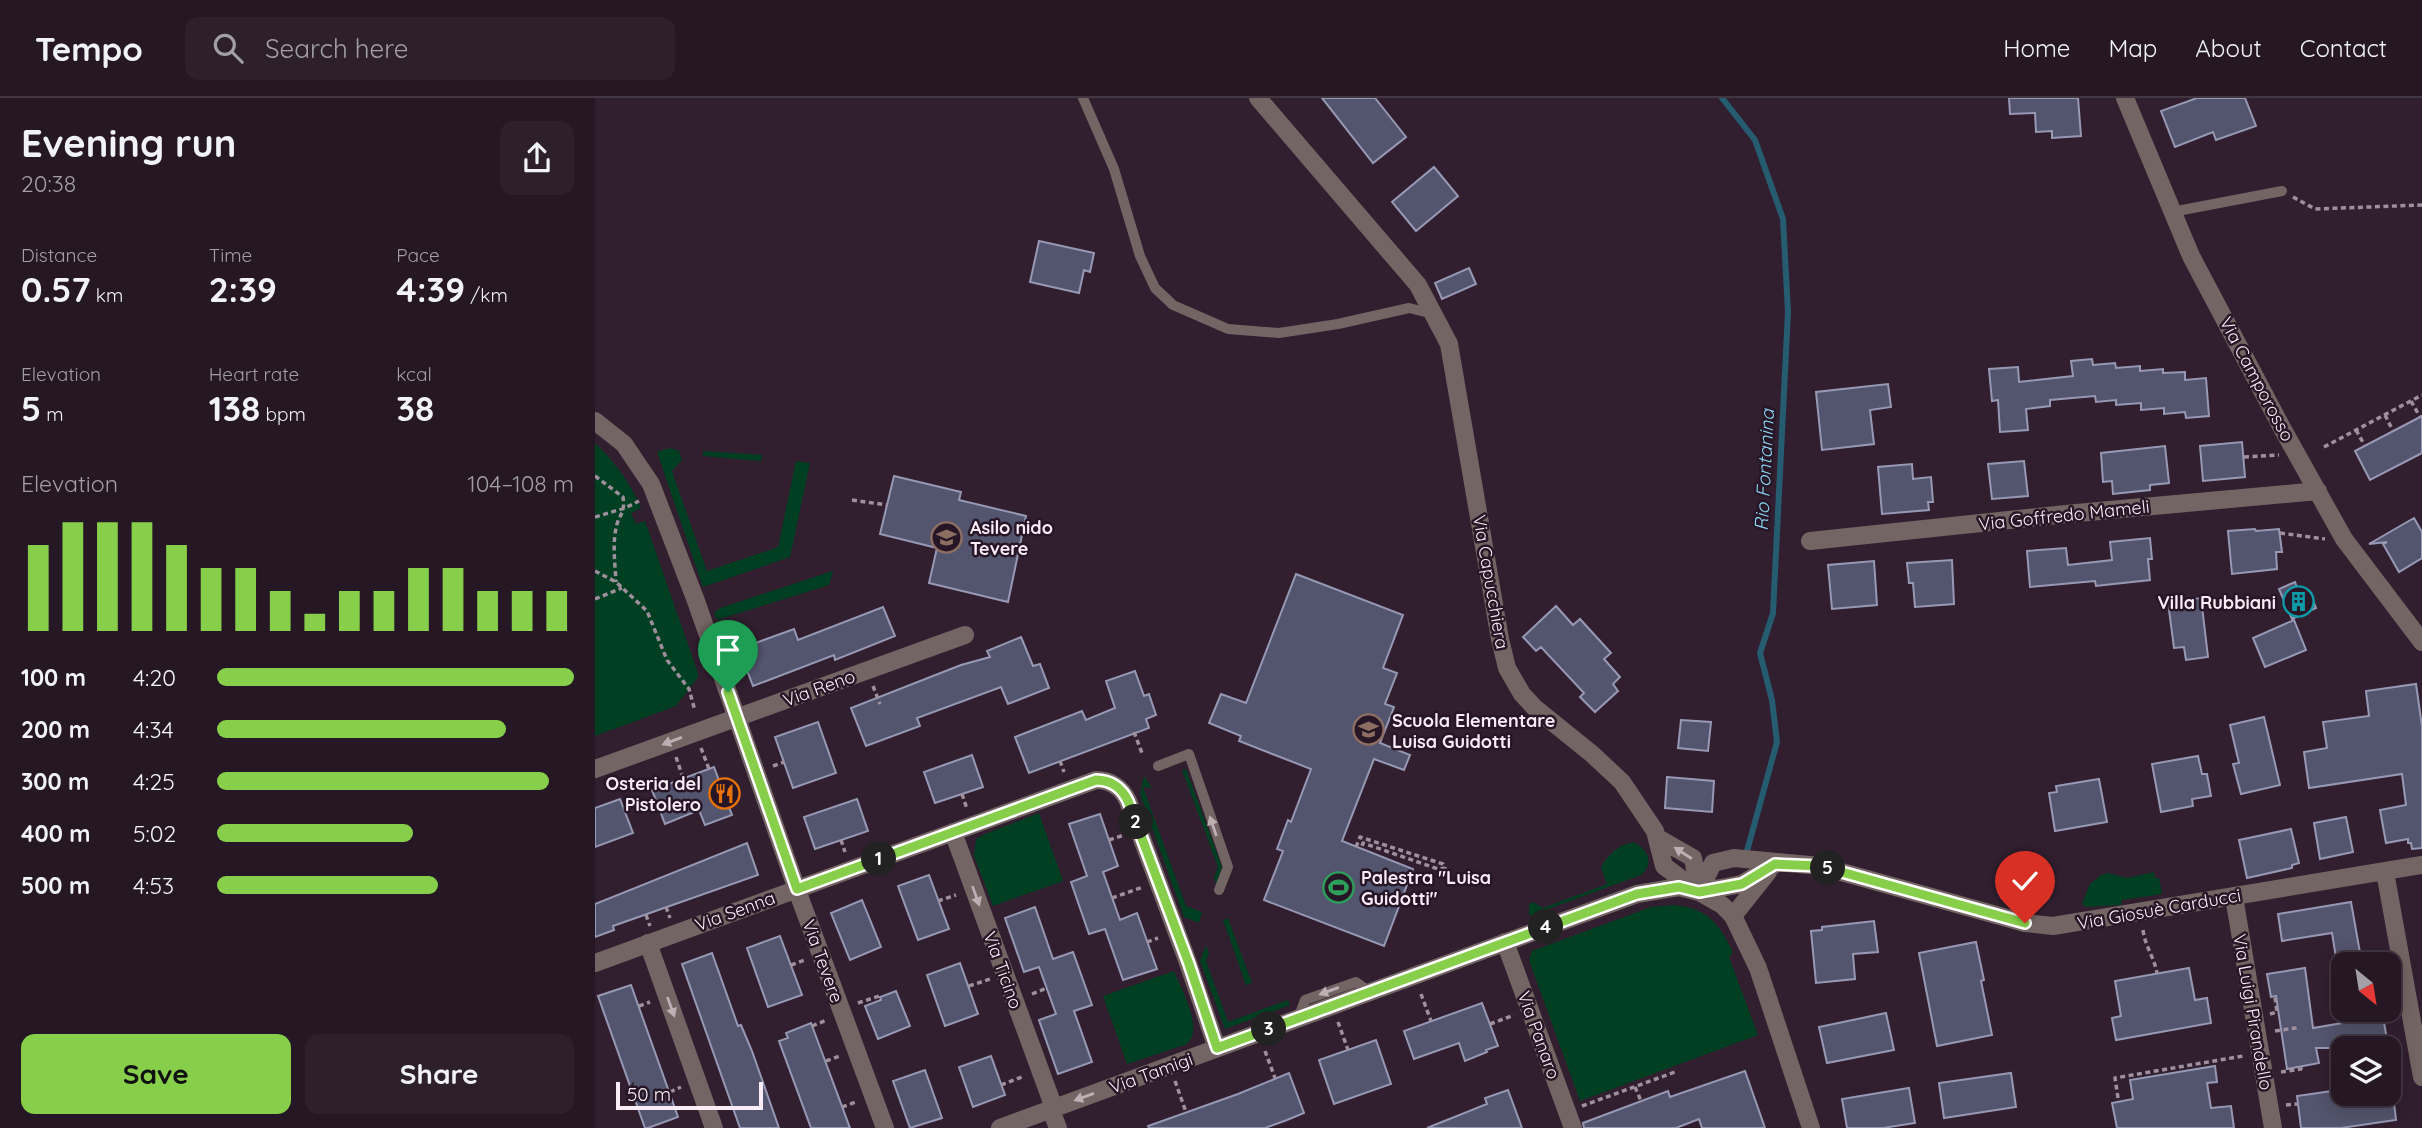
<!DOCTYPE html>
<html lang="en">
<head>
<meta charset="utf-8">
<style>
	body { margin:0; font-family:Quicksand,sans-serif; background:#2d202c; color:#f1f3f6; height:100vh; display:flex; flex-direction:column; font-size:26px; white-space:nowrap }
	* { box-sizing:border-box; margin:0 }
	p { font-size:23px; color:#a39fa6 }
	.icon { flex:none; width:38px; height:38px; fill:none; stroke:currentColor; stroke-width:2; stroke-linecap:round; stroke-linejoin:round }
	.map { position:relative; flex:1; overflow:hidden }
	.details { display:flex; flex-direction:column; background:#251724; width:595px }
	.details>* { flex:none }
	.needle { width:46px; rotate:150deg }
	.buttons { position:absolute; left:1736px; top:854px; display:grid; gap:14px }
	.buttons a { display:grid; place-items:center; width:70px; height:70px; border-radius:14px; background:#251724; box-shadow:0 4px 18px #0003,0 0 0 2px #423641; font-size:35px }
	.scale { position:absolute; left:21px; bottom:18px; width:147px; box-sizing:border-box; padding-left:7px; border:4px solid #f9edf8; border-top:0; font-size:19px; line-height:24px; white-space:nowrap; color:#f9edf8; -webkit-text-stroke:5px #271626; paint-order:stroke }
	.pin { position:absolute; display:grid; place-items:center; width:60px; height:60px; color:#fff; margin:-72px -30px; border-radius:50% 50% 50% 0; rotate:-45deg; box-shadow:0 0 7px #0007 }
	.pin .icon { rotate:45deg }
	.km { position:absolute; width:35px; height:35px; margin:-18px; border-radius:50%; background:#222; color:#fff; font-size:19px; line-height:35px; text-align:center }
	.round { display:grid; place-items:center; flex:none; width:74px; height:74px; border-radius:14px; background:#2d202c }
	.overview { display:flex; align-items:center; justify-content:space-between; height:119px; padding:0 21px }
	h1 { font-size:38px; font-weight:700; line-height:52px }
	.stats { display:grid; grid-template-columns:repeat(3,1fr); gap:10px; height:119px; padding:7px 21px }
	.stats div { display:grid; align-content:center }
	.stats b { font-size:35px; font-weight:700 }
	.stats small { font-size:19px; font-weight:400 }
	.stats p { font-size:19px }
	.chart { height:196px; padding:14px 21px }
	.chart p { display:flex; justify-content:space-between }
	.chart svg { width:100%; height:126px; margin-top:7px; stroke:#87cf4a; stroke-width:6 }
	.button { display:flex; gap:14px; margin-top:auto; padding:14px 21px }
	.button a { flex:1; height:80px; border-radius:14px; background:#87cf4a; color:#111; font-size:28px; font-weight:700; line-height:80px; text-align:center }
	.button a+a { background:#2d202c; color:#f1f3f6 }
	ul { padding:0 21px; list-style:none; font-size:23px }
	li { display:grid; grid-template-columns:112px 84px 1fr; align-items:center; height:52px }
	li i { height:18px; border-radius:9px; background:#87cf4a }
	header { display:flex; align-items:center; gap:42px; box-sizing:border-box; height:98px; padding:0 35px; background:#251724; border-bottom:2px solid #423641 }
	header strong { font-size:33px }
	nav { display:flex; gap:38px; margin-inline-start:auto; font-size:24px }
	.search { width:490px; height:63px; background:#2d202c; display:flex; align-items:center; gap:18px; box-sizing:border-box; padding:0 24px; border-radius:14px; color:#a39fa6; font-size:26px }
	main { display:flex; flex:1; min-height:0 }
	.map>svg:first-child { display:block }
	.green { fill:#003f22 }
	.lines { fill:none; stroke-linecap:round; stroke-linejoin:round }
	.stream { stroke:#255c70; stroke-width:6 }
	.building { fill:#53546d; stroke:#9799b4; stroke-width:2 }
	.path { stroke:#9e909d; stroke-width:3.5; stroke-dasharray:5 3.5; stroke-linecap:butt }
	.service { stroke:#736563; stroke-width:10 }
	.minor { stroke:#736563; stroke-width:18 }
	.oneway { fill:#bdb0b5 }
	.route-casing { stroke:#fff; stroke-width:14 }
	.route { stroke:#87cf4a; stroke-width:9 }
	.labels { text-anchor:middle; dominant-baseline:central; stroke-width:5; stroke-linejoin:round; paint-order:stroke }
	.street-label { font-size:18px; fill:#f9edf8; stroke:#271626 }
	.poi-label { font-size:18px; font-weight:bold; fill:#f9edf8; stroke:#271626; text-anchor:start }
	.water-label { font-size:19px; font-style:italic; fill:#8dd8f5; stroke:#271626 }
</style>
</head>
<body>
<header>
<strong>Tempo</strong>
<div class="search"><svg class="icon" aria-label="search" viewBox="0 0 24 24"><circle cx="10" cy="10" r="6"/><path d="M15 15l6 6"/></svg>Search here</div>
<nav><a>Home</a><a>Map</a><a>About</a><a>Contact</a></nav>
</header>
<main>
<section class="details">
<div class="overview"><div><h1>Evening run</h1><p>20:38</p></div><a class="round"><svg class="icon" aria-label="share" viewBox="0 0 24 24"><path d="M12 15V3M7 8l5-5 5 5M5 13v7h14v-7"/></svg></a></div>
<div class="stats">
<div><p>Distance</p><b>0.57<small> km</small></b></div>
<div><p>Time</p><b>2:39</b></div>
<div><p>Pace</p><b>4:39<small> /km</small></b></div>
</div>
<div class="stats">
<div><p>Elevation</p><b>5<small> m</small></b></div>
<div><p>Heart rate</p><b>138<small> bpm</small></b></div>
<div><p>kcal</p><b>38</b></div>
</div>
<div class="chart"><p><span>Elevation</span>104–108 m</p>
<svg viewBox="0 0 160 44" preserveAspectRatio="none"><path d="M5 44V14M15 44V6M25 44V6M35 44V6M45 44V14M55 44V22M65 44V22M75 44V30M85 44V38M95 44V30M105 44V30M115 44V22M125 44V22M135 44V30M145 44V30M155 44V30"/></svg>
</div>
<ul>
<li><b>100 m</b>4:20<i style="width:100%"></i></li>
<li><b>200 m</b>4:34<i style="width:81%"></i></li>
<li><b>300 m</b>4:25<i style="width:93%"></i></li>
<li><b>400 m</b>5:02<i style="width:55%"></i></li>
<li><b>500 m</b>4:53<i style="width:62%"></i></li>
</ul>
<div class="button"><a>Save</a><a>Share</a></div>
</section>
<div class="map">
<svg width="1827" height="1030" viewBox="0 0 1827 1030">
	<rect width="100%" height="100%" fill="#311f30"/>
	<!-- green -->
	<path class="green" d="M0 345C20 364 35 384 46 410L36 415 41 426 50 423 104 578 81 608 0 638Z
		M75 350 84 353 87 362 77 373 112 473 183 449 201 363 215 365 195 459 108 489 62 354Z
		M108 353 167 357 166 363 108 358Z
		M238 473 234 487 122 522 119 515 125 510Z
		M591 671 627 769 622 787 619 780 623 769 587 672Z
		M549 678 557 690 548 689 591 808 607 814 604 825 589 819 545 696Z
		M444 715 468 783 398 808 379 758 381 741 390 736Z
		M1038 744C1053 751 1060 765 1046 777L934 818V807L938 804 948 810 1012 786 1006 769C1014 756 1023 747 1038 744Z
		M1559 774 1560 780H1564L1567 796 1527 802 1526 807 1490 809 1487 805 1495 786 1506 777 1513 775 1532 780Z
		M1080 807C1114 811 1124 826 1138 854L1134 859 1163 937 985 1003 934 862 937 853 1056 809Z
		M633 820 657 885 651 887 628 822Z
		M611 847 614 855 611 863 633 924 693 902 695 907 630 931 605 863Z
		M579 873C586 891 609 930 592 946L532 966 508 898Z"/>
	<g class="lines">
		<!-- stream -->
		<path class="stream" d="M1127 0 1160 42 1188 121 1193 214 1178 515 1165 555 1177 602 1182 644 1152 753"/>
	</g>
	<!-- building -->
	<path class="building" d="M727 0H780L811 39 778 65Z
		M1414 0H1483L1486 38 1457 40V33L1441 34 1440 15 1415 16Z
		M1602 0H1650L1661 28 1621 42 1618 34 1580 49 1566 13Z
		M839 69 863 98 821 133 797 104Z
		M444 143 499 155 495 174 489 172 484 195 435 184Z
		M874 170 881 186 847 201 840 185Z
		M1497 261 1498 267 1520 265 1521 270 1545 268V273L1568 271V275L1590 274V282L1611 280 1614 318 1591 320 1590 314 1569 316V310L1546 312V305L1521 307V302L1501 304 1500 298 1455 302V308L1431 311 1433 332 1405 334 1403 302 1397 303 1394 271 1423 269 1424 284 1478 278 1476 263Z
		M1293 286 1296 309 1275 312 1279 346 1227 352 1221 294Z
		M1827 318V355L1775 382 1760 353Z
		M1647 344 1650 379 1608 383 1605 348Z
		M1570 348 1574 385 1555 387V392L1518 396 1517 383 1508 384 1506 355Z
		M1429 363 1433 398 1397 401 1393 366Z
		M1317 366 1318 381 1336 379 1338 404H1333L1334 412 1287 416 1283 369Z
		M299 378 366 394 364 402 431 418 413 504 334 485 342 450 285 436Z
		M1819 420 1827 434V460L1804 474 1788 446 1792 444 1774 446Z
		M1660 431 1661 433 1684 431 1687 454H1681L1682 471 1637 476 1633 433Z
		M1555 440 1557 461H1553L1555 482 1501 488 1500 483 1435 489 1432 453 1471 450 1473 467 1517 462 1515 444Z
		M1357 462 1359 506 1320 509 1318 485H1314L1312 465Z
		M1279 463 1282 507 1237 511 1233 467Z
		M701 476 808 517 788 570 802 575 790 606 799 609 785 645 815 657 809 672 779 661 747 743 818 771 789 848 669 802 688 753 682 751 693 722 696 724 716 671 644 643 646 638 614 625 626 596 651 605Z
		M1700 484 1705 497 1714 493 1721 510 1697 521 1684 491Z
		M1606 500 1613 559 1591 562 1589 549 1579 550 1573 504Z
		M961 508 978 527 985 521 1016 555 1009 561 1025 579 1018 586 1023 593 1000 614 985 599 989 595 946 549 941 553 928 539Z
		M288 509 300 538 240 562 239 557 158 588 144 551 199 531 203 542Z
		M1699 522 1711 552 1670 569 1658 540Z
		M426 539 438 568 445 566 454 590 413 606 406 589 322 620 325 628 271 648 256 610 366 567 395 559 392 553Z
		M540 573 549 598 554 596 561 617 551 621 554 630 434 675 420 639 487 613 491 622 520 610 511 583Z
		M1821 586 1827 628V750L1817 751 1816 745H1813V741L1791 745 1785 712 1811 707 1807 676 1714 690 1709 654 1732 650 1728 624 1774 618 1771 593Z
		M1669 619 1685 687 1646 696 1638 666 1644 665 1635 627Z
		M1086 622 1116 624 1113 653 1083 650Z
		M223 624 241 675 198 690 180 639Z
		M377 657 388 689 340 705 329 674Z
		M1603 658 1607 676H1612L1616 698 1597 701 1598 708 1566 714 1557 666Z
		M119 669 137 717 110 727 104 712 70 726 57 692Z
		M1072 679 1119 683 1117 714 1070 710Z
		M1504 681 1512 724 1460 733 1454 695 1462 694 1461 688Z
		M25 701 38 735 0 749V710Z
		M262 701 273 733 220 751 209 719Z
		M505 716 523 768 508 774 525 822 542 815 562 871 528 882 510 831 494 836 476 784 492 778 474 726Z
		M1751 719 1758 754 1725 761 1719 725Z
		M1696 731 1704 765 1697 767V770L1652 780 1644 742Z
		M152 745 163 777 18 828 19 832 0 839V806Z
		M334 777 354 831 323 842 303 788Z
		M267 802 286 849 255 862 236 815Z
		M1756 804 1767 866H1742L1737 835 1687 843 1683 816Z
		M440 809 458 861 478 854 497 907 479 913 497 964 463 976 444 922 461 916 444 869 429 874 410 820Z
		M1279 823 1283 854 1258 856 1260 881 1221 885 1216 833 1227 832V829Z
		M185 838 207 897 173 909 152 850Z
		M1381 844 1389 882 1386 883 1397 937 1342 948 1324 855Z
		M117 855 143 928 146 927 157 953 184 1030H145L87 866Z
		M365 865 383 916 350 928 332 877Z
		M1594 870 1600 902 1612 900 1616 925 1521 942 1517 920 1526 918 1520 883Z
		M1710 870 1718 930 1788 918 1793 948 1781 950H1721L1724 965 1692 971 1681 898 1676 899 1672 876Z
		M36 887 83 1019 53 1030H50L3 898Z
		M301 893 315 928 283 941 270 908 286 902 285 899Z
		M887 905 903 948 891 952 892 954 870 963 864 945 819 961 809 933Z
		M1291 915 1299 952 1232 965 1224 929Z
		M216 925 232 968 255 1030H216L184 943 193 940 191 935Z
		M781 942 796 986 739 1006 724 962Z
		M396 958 410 997 378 1009 364 969Z
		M1620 968 1622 984 1612 985 1616 1010 1636 1008 1639 1030H1522L1517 1005 1538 1001 1535 982Z
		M330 972 347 1020 315 1030 298 983Z
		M1150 973 1170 1030H1107L1104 1021 1081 1030H989L988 1025 1073 993 1075 999Z
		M694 975 709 1015 692 1022 670 1030H554L553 1028 643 996Z
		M1416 975 1421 1009 1349 1020 1344 985Z
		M1314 990 1320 1025 1288 1030H1252L1247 1001Z
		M913 992 927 1030H832L892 1006 890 1000Z
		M1737 993V996H1798L1801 1022 1746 1030H1706L1702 998Z"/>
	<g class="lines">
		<!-- path -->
		<path class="path" d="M1698 99 1720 111 1827 107
			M1816 303 1825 319
			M1790 317 1798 333
			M1761 332 1770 348
			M1729 349 1827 297
			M1649 359 1684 357
			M0 378 28 399C30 414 26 414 22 426 17 444 20 465 21 484
			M257 402 292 407
			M0 419 30 410 44 403
			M1685 435 1730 441
			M0 473 21 484 52 513 72 562 94 591 100 613
			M0 501 27 490
			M278 588 285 606
			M539 634 547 655
			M106 650 114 671
			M81 659 88 680
			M465 663 469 674
			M178 668 189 664
			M367 696 372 711
			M246 742 250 754
			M514 742 529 737
			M761 749 765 739 848 766 850 770 843 771 768 745 766 751
			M517 800 548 789
			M343 803 361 797
			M71 809 75 820
			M51 817 55 828
			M1548 832C1550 848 1559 859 1562 875
			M552 844 563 840
			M196 867 210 862
			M374 888 395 881
			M437 896 452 890
			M826 896 836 923
			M263 905 284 898
			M44 908 55 904
			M1675 916 1682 914 1680 899
			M743 924 753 952
			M895 926 919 917
			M217 928 232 922
			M1680 933 1700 930V933
			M670 953 680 980
			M231 963 245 958
			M1686 974 1706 971V968
			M580 983 591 1014
			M406 987 427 979
			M1040 989 1046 1003
			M75 994 86 989
			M1523 1000 1520 980 1648 958
			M1691 1007 1703 1006
			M987 1008 1080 974
			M247 1009 261 1004"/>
		<!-- service -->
		<path class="service" d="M488 0 519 71 545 158 560 190 578 207 633 231 684 235 743 226 814 210 838 216
			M1577 114 1687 93
			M563 668 594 656 633 769 624 792
			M703 921 710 902 761 884 775 894"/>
		<!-- minor -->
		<path class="minor" d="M663 0 823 187 854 246 905 541 912 570 927 596 940 610 997 656 1027 684 1060 733 1069 768 1104 794 1098 760 1063 740
			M1530 0 1596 158 1687 330 1749 441 1827 544
			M0 323 29 346 56 386 101 503 206 803 290 1030
			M1215 443 1471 416 1723 393
			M0 671 370 537
			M358 734 459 1010
			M1790 774 1827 979
			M1104 794 1118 765 1139 760 1225 768 1430 825 1458 828 1827 767
			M1104 794 1147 786 1180 766
			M1639 799 1678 1030
			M1138 818 1173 774
			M910 844 978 1030
			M53 845 119 1030
			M0 865 501 682C516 682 527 690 533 703L592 862 622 950
			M456 1012 463 1030
			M405 1030 1042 796 1084 789 1104 794 1127 807 1138 818 1163 870 1216 1030"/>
	</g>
	<!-- one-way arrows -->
	<defs><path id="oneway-solid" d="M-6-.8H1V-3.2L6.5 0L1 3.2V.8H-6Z" transform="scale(1.75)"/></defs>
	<g class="oneway">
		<use href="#oneway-solid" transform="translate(77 643) rotate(160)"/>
		<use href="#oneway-solid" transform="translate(618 728) rotate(-109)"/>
		<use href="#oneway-solid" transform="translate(1088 755) rotate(-147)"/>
		<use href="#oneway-solid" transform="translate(381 798) rotate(70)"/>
		<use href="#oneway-solid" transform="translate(734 893) rotate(160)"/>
		<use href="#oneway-solid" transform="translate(76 909) rotate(70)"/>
		<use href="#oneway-solid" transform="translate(489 999) rotate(160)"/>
	</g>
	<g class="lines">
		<defs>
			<path id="route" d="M133 594 202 791 501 682C516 682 527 690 533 703L594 866 622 950 1042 796 1084 789 1104 794 1147 786 1180 766 1225 768 1430 825"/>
		</defs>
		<!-- route casing -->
		<use href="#route" class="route-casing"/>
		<!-- route -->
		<use href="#route" class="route"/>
	</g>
	<!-- icons -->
	<defs>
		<symbol id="school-ring" viewBox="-11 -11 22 22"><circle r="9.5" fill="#271626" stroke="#8d6e63" stroke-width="1.5"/><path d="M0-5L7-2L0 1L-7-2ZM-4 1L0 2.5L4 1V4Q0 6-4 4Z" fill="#8d6e63"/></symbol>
		<symbol id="building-ring" viewBox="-11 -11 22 22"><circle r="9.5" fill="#271626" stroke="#0f9aa8" stroke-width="1.5"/><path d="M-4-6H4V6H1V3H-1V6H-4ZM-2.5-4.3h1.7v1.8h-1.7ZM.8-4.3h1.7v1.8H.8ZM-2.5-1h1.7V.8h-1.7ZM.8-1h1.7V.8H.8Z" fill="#0f9aa8"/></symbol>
		<symbol id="restaurant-ring" viewBox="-11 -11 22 22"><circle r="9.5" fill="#271626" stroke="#e8710a" stroke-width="1.5"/><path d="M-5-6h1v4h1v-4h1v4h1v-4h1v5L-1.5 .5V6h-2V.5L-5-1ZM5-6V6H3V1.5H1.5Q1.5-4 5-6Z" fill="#e8710a"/></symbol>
		<symbol id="stadium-ring" viewBox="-11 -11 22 22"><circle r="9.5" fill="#271626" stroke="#2e9e5b" stroke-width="1.5"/><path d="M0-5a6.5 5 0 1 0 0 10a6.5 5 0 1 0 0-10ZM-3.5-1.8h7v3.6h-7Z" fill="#2e9e5b"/></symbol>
	</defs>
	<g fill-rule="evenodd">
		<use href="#school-ring" x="334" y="422" width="35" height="35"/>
		<use href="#building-ring" x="1686" y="486" width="35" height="35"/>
		<use href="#school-ring" x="756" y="614" width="35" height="35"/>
		<use href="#restaurant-ring" x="112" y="678" width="35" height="35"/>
		<use href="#stadium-ring" x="726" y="772" width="35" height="35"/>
	</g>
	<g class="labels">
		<!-- street labels -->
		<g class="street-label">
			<text transform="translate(1662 281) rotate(62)">Via Camporosso</text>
			<text transform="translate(1469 417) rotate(-6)">Via Goffredo Mameli</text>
			<text transform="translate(896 484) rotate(80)">Via Capucchiera</text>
			<text transform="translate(224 590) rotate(-20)">Via Reno</text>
			<text transform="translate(1564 811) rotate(-10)">Via Giosuè Carducci</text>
			<text transform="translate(140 813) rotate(-20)">Via Senna</text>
			<text transform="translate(228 863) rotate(70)">Via Tevere</text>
			<text transform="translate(408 872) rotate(70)">Via Ticino</text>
			<text transform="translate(1658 914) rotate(80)">Via Luigi Pirandello</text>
			<text transform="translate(944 937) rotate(70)">Via Panaro</text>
			<text transform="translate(556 975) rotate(-20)">Via Tamigi</text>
		</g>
		<!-- poi labels -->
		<g class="poi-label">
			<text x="375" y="429">Asilo nido<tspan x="375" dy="21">Tevere</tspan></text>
			<text x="1681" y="504" text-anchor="end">Villa Rubbiani</text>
			<text x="797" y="622">Scuola Elementare<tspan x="797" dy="21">Luisa Guidotti</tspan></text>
			<text x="106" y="685" text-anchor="end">Osteria del<tspan x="106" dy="21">Pistolero</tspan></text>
			<text x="766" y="779">Palestra "Luisa<tspan x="766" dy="21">Guidotti"</tspan></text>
		</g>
		<!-- water labels -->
		<g class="water-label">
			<text transform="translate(1169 372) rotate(-87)">Rio Fontanina</text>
		</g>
	</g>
</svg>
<div class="buttons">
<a><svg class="needle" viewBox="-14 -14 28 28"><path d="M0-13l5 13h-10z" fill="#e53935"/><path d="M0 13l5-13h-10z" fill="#a39fa6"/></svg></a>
<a><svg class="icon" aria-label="layers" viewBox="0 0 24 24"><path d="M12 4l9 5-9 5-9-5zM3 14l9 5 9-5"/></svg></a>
</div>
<div class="scale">50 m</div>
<div class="pin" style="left:133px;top:594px;background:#1e9e55"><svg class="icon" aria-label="arrive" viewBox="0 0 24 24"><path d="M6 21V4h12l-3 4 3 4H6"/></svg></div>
<div class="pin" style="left:1430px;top:825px;background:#d93025"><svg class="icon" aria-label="check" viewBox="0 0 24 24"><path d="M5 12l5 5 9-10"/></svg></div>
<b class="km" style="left:284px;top:761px">1</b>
<b class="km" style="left:541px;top:724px">2</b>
<b class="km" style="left:674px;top:931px">3</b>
<b class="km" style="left:951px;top:829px">4</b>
<b class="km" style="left:1233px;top:770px">5</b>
</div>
</main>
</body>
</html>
